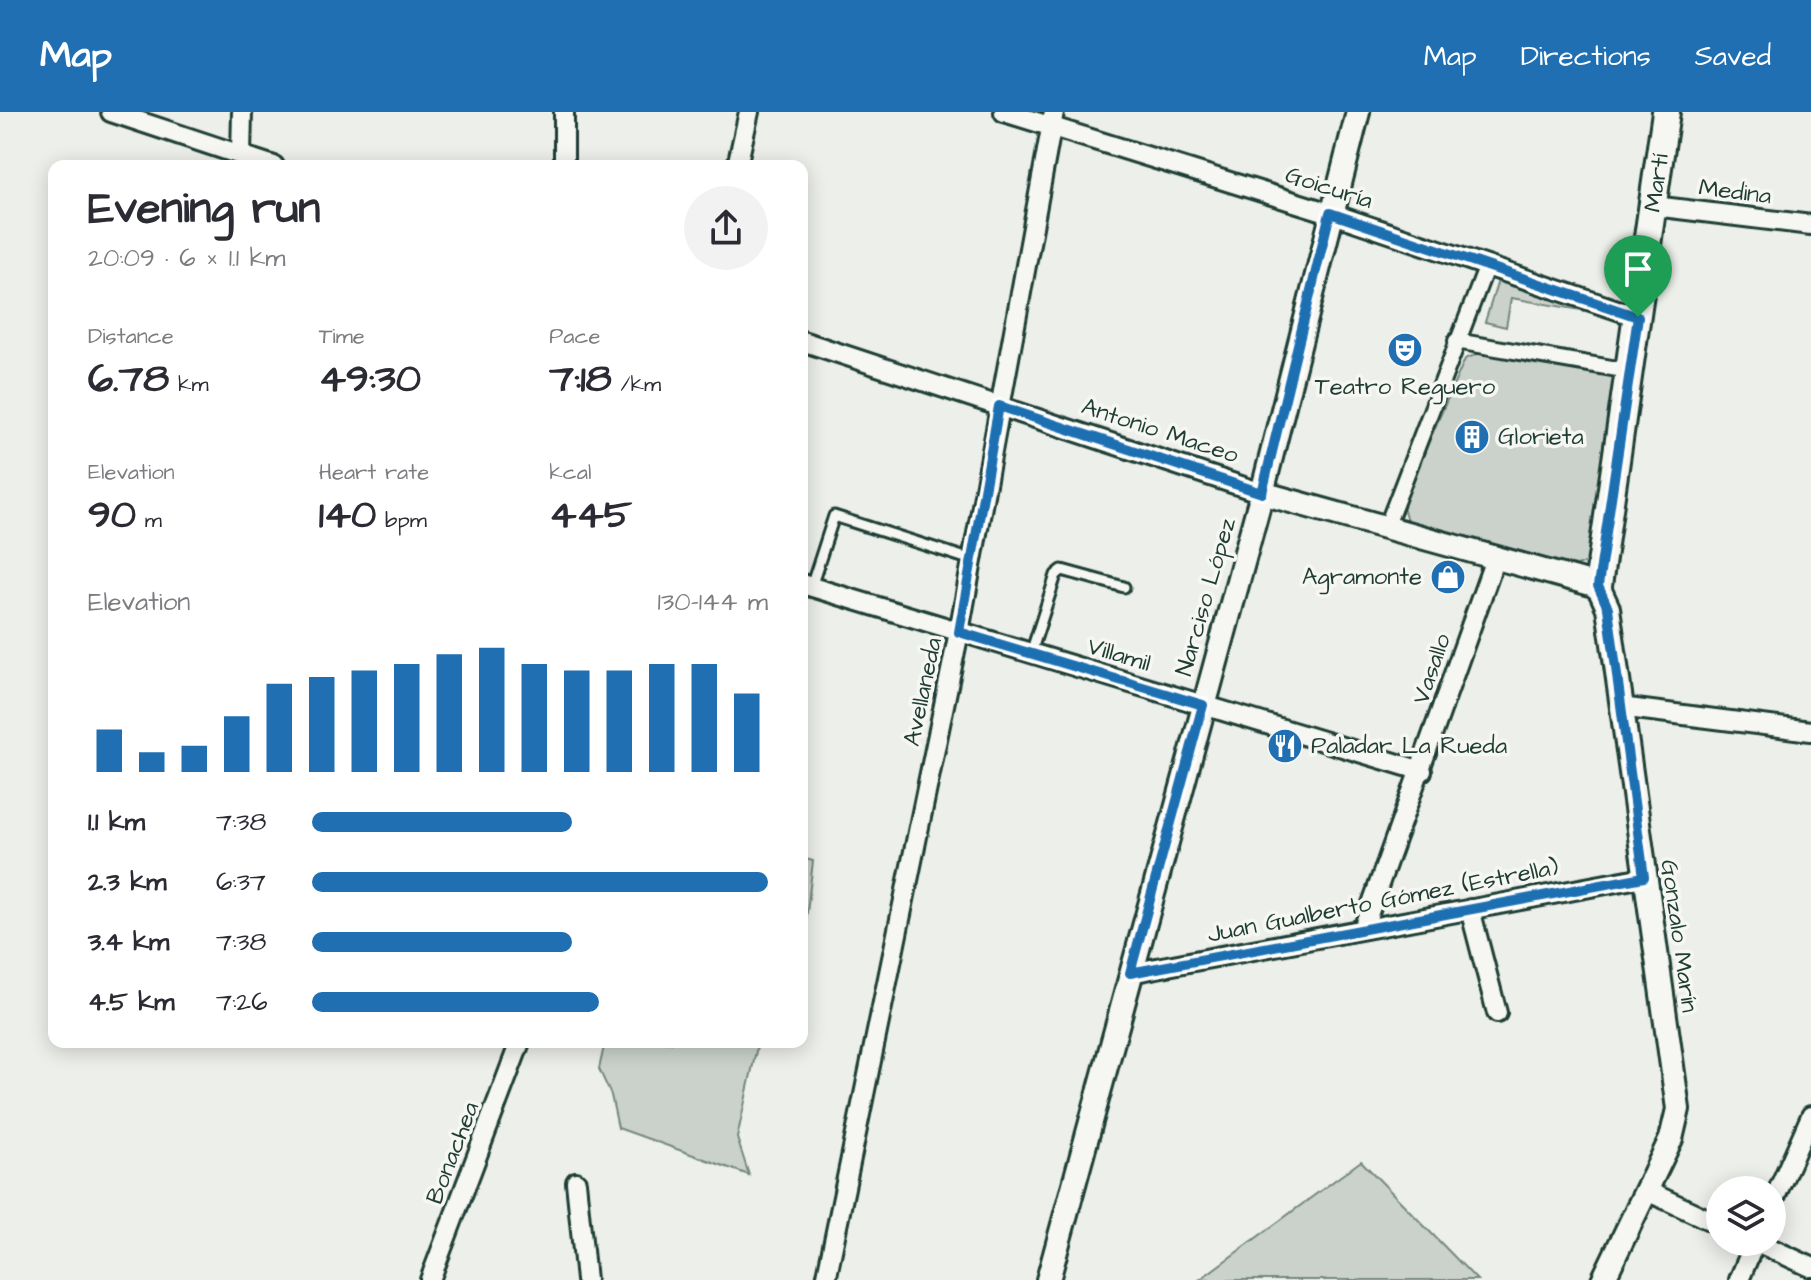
<!DOCTYPE html>
<html lang="en">
<head>
<meta charset="utf-8">
<style>
	body { margin:0; font-family:"Architects Daughter",sans-serif; background:#f2f2f3; color:#2b2b33; height:100vh; display:flex; flex-direction:column; font-size:30px; white-space:nowrap }
	* { box-sizing:border-box; margin:0 }
	p { font-size:26px; color:#7c7c81 }
	.icon { flex:none; width:44px; height:44px; fill:none; stroke:currentColor; stroke-width:2; stroke-linecap:round; stroke-linejoin:round }
	.map { position:relative; flex:1; overflow:hidden }
	.details { position:absolute; left:48px; top:48px; width:760px; height:888px; display:flex; flex-direction:column; background:#fff; border-radius:16px; box-shadow:0 4px 20px #0003 }
	.details>* { flex:none }
	.fabs { position:absolute; left:1706px; top:1064px; display:grid; gap:16px }
	.fabs a { display:grid; place-items:center; width:80px; height:80px; border-radius:50%; background:#fff; box-shadow:0 4px 20px #0003; font-size:40px }
	.pin { position:absolute; display:grid; place-items:center; width:68px; height:68px; color:#fff; margin:-82px -34px; border-radius:50% 50% 50% 0; rotate:-45deg; box-shadow:0 0 8px #0007 }
	.pin .icon { rotate:45deg }
	.round { display:grid; place-items:center; flex:none; width:84px; height:84px; border-radius:42px; background:#f2f2f3 }
	.headline { display:flex; align-items:center; justify-content:space-between; height:136px; padding:0 40px }
	h1 { font-size:44px; font-weight:800; line-height:60px }
	.figures { display:grid; grid-template-columns:repeat(3,1fr); gap:12px; height:136px; padding:8px 40px }
	.figures div { display:grid; align-content:center }
	.figures b { font-size:40px; font-weight:800 }
	.figures small { font-size:22px; font-weight:400 }
	.figures p { font-size:22px }
	.chart { height:224px; padding:16px 40px }
	.chart p { display:flex; justify-content:space-between }
	.chart svg { width:100%; height:144px; margin-top:8px; stroke:#1f6fb2; stroke-width:6 }
	ul { padding:0 40px; list-style:none; font-size:26px }
	li { display:grid; grid-template-columns:128px 96px 1fr; align-items:center; height:60px }
	li i { height:20px; border-radius:10px; background:#1f6fb2 }
	header { display:flex; align-items:center; gap:48px; box-sizing:border-box; height:112px; padding:0 40px; background:#1f6fb2; color:#fff }
	header strong { font-size:38px }
	nav { display:flex; gap:44px; margin-inline-start:auto; font-size:28px }
	.map>svg:first-child { display:block }
	.green { fill:#cbd2cc; stroke:#758880; stroke-width:2 }
	.lines { fill:none; stroke-linecap:round; stroke-linejoin:round }
	.service-casing { stroke:#1f3d34; stroke-width:15 }
	.pedestrian-casing { stroke:#1f3d34; stroke-width:20 }
	.minor-casing { stroke:#1f3d34; stroke-width:24 }
	.tertiary-casing { stroke:#1f3d34; stroke-width:28 }
	.secondary-casing { stroke:#1f3d34; stroke-width:32 }
	.service { stroke:#f6f6f2; stroke-width:9 }
	.pedestrian { stroke:#f6f6f2; stroke-width:14 }
	.minor { stroke:#f6f6f2; stroke-width:18 }
	.tertiary { stroke:#f6f6f2; stroke-width:22 }
	.secondary { stroke:#f6f6f2; stroke-width:26 }
	.route-casing { stroke:#fff; stroke-width:16 }
	.route { stroke:#1f6fb2; stroke-width:10 }
	.labels { text-anchor:middle; dominant-baseline:central; stroke-width:7; stroke-linejoin:round; paint-order:stroke }
	.street-label { font-size:24px; fill:#1f3d34; stroke:#f6f6f2 }
	.poi-label { font-size:24px; fill:#1f3d34; stroke:#f6f6f2; text-anchor:start }
</style>
</head>
<body>
<header>
<strong>Map</strong>
<nav><a>Map</a><a>Directions</a><a>Saved</a></nav>
</header>
<div class="map">
<svg width="1811" height="1168" viewBox="0 0 1811 1168">
	<rect width="100%" height="100%" fill="#edefea"/>
	<filter id="ink" filterUnits="userSpaceOnUse"><feTurbulence type="fractalNoise" baseFrequency=".0125" numOctaves="2"/><feDisplacementMap in="SourceGraphic" scale="16" xChannelSelector="R" yChannelSelector="G"/><feConvolveMatrix kernelMatrix="1 2 1 2 8 2 1 2 1" color-interpolation-filters="sRGB"/></filter>
	<g filter="url(#ink)">
		<!-- green -->
		<path class="green" d="M1499 165 1599 201 1511 186 1506 215 1485 210Z
			M1482 240 1618 261 1592 444 1584 452 1576 454 1407 409 1402 391 1465 247Z
			M802 746 813 749 802 844Z
			M605 930H758L737 1026 749 1063 618 1016 611 983 599 957Z
			M1361 1049 1477 1168H1199Z"/>
		<g class="lines">
			<defs>
				<path id="service" d="M811 475 834 404 972 448
					M1031 541 1056 463 1062 458 1124 475"/>
				<path id="pedestrian" d="M1456 229 1629 259
					M1386 416 1486 156"/>
				<path id="minor" d="M111 0 274 54
					M1004 0 1330 101 1638 205
					M241 43 242 0
					M564 54V0
					M737 54 749 0
					M1654 94 1811 113
					M802 229 1262 381
					M802 472 1422 659
					M1620 595 1811 619
					M1470 797 1497 901
					M1363 817 1495 447
					M1130 861 1644 765
					M576 1070 586 1168
					M1645 1078 1720 1113
					M1772 1092 1811 1004
					M1757 1130 1811 1155
					M430 1168 520 930
					M826 1168 959 520 1054 0
					M1739 1168 1755 1130"/>
				<path id="tertiary" d="M1262 381 1598 474 1608 496 1678 997 1671 1027 1603 1168
					M1048 1168 1262 381 1358 0"/>
				<path id="secondary" d="M1598 474 1666 0"/>
			</defs>
			<!-- service casing -->
			<use href="#service" class="service-casing"/>
			<!-- pedestrian casing -->
			<use href="#pedestrian" class="pedestrian-casing"/>
			<!-- minor casing -->
			<use href="#minor" class="minor-casing"/>
			<!-- tertiary casing -->
			<use href="#tertiary" class="tertiary-casing"/>
			<!-- secondary casing -->
			<use href="#secondary" class="secondary-casing"/>
			<!-- service -->
			<use href="#service" class="service"/>
			<!-- pedestrian -->
			<use href="#pedestrian" class="pedestrian"/>
			<!-- minor -->
			<use href="#minor" class="minor"/>
			<!-- tertiary -->
			<use href="#tertiary" class="tertiary"/>
			<!-- secondary -->
			<use href="#secondary" class="secondary"/>
		</g>
	</g>
	<g class="lines" filter="url(#ink)">
		<defs>
			<path id="route" d="M1330 101 1638 205 1598 474 1608 496 1644 765 1130 861 1203 593 959 520 999 294 1262 381Z"/>
		</defs>
		<!-- route casing -->
		<use href="#route" class="route-casing"/>
		<!-- route -->
		<use href="#route" class="route"/>
	</g>
	<!-- icons -->
	<defs>
		<symbol id="theatre-disc" viewBox="-11 -11 22 22"><circle r="9.5" fill="#1f6fb2" stroke="#f6f6f2"/><path d="M-5-5.5Q0-4 5-5.5V0Q5 5 0 6Q-5 5-5 0ZM-3.3-2.5H-1v1.5H-3.3ZM1-2.5H3.3v1.5H1ZM-2.8 1Q0 5.5 2.8 1Z" fill="#fff"/></symbol>
		<symbol id="building-disc" viewBox="-11 -11 22 22"><circle r="9.5" fill="#1f6fb2" stroke="#f6f6f2"/><path d="M-4-6H4V6H1V3H-1V6H-4ZM-2.5-4.3h1.7v1.8h-1.7ZM.8-4.3h1.7v1.8H.8ZM-2.5-1h1.7V.8h-1.7ZM.8-1h1.7V.8H.8Z" fill="#fff"/></symbol>
		<symbol id="shop-disc" viewBox="-11 -11 22 22"><circle r="9.5" fill="#1f6fb2" stroke="#f6f6f2"/><path d="M-5-2.5h2.3a2.7 3.5 0 0 1 5.4 0H5L5.5 6h-11ZM-1.5-2.5h3a1.5 2.3 0 0 0-3 0Z" fill="#fff"/></symbol>
		<symbol id="restaurant-disc" viewBox="-11 -11 22 22"><circle r="9.5" fill="#1f6fb2" stroke="#f6f6f2"/><path d="M-5-6h1v4h1v-4h1v4h1v-4h1v5L-1.5 .5V6h-2V.5L-5-1ZM5-6V6H3V1.5H1.5Q1.5-4 5-6Z" fill="#fff"/></symbol>
	</defs>
	<g fill-rule="evenodd">
		<use href="#theatre-disc" x="1385" y="218" width="40" height="40"/>
		<use href="#building-disc" x="1452" y="305" width="40" height="40"/>
		<use href="#shop-disc" x="1428" y="445" width="40" height="40"/>
		<use href="#restaurant-disc" x="1265" y="614" width="40" height="40"/>
	</g>
	<g class="labels">
		<!-- street labels -->
		<g class="street-label">
			<text transform="translate(1657 71) rotate(-82)">Martí</text>
			<text transform="translate(1329 76) rotate(18)">Goicuría</text>
			<text transform="translate(1735 80) rotate(7)">Medina</text>
			<text transform="translate(1160 319) rotate(18)">Antonio Maceo</text>
			<text transform="translate(1206 485) rotate(-74)">Narciso López</text>
			<text transform="translate(1119 543) rotate(17)">Villamil</text>
			<text transform="translate(1432 557) rotate(-71)">Vasallo</text>
			<text transform="translate(923 580) rotate(-78)">Avellaneda</text>
			<text transform="translate(1383 789) rotate(-11)">Juan Gualberto Gómez (Estrella)</text>
			<text transform="translate(1679 824) rotate(82)">Gonzalo Marín</text>
			<text transform="translate(453 1041) rotate(-69)">Bonachea</text>
		</g>
		<!-- poi labels -->
		<g class="poi-label">
			<text x="1405" y="275" text-anchor="middle">Teatro Reguero</text>
			<text x="1498" y="325">Glorieta</text>
			<text x="1422" y="465" text-anchor="end">Agramonte</text>
			<text x="1311" y="634">Paladar La Rueda</text>
		</g>
	</g>
</svg>
<div class="fabs">
<a><svg class="icon" aria-label="layers" viewBox="0 0 24 24"><path d="M12 4l9 5-9 5-9-5zM3 14l9 5 9-5"/></svg></a>
</div>
<div class="pin" style="left:1638px;top:205px;background:#1e9e55"><svg class="icon" aria-label="arrive" viewBox="0 0 24 24"><path d="M6 21V4h12l-3 4 3 4H6"/></svg></div>
<section class="details">
<div class="headline"><div><h1>Evening run</h1><p>20:09 · 6 × 1.1 km</p></div><a class="round"><svg class="icon" aria-label="share" viewBox="0 0 24 24"><path d="M12 15V3M7 8l5-5 5 5M5 13v7h14v-7"/></svg></a></div>
<div class="figures">
<div><p>Distance</p><b>6.78<small> km</small></b></div>
<div><p>Time</p><b>49:30</b></div>
<div><p>Pace</p><b>7:18<small> /km</small></b></div>
</div>
<div class="figures">
<div><p>Elevation</p><b>90<small> m</small></b></div>
<div><p>Heart rate</p><b>140<small> bpm</small></b></div>
<div><p>kcal</p><b>445</b></div>
</div>
<div class="chart"><p><span>Elevation</span>130–144 m</p>
<svg viewBox="0 0 160 44" preserveAspectRatio="none"><path d="M5 44V31M15 44V38M25 44V36M35 44V27M45 44V17M55 44V15M65 44V13M75 44V11M85 44V8M95 44V6M105 44V11M115 44V13M125 44V13M135 44V11M145 44V11M155 44V20"/></svg>
</div>
<ul>
<li><b>1.1 km</b>7:38<i style="width:57%"></i></li>
<li><b>2.3 km</b>6:37<i style="width:100%"></i></li>
<li><b>3.4 km</b>7:38<i style="width:57%"></i></li>
<li><b>4.5 km</b>7:26<i style="width:63%"></i></li>
</ul>
</section>
</div>
</body>
</html>
